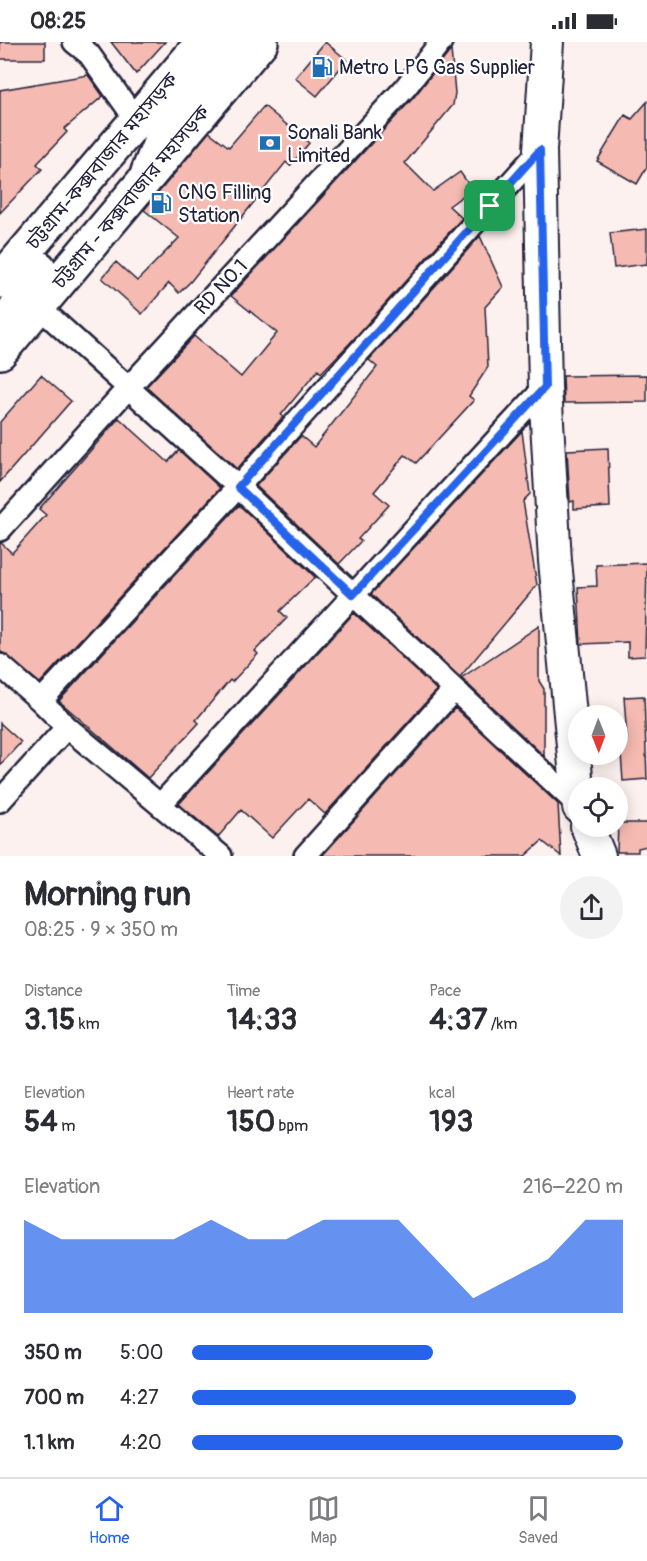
<!DOCTYPE html>
<html lang="en">
<head>
<meta charset="utf-8">
<style>
	body { margin:0; font-family:Pangolin,"Noto Sans Bengali",sans-serif; background:#f2f2f3; color:#2b2b33; height:100vh; display:flex; flex-direction:column; font-size:22px; white-space:nowrap }
	* { box-sizing:border-box; margin:0 }
	p { font-size:20px; color:#7c7c81 }
	.icon { flex:none; width:33px; height:33px; fill:none; stroke:currentColor; stroke-width:2; stroke-linecap:round; stroke-linejoin:round }
	.map { position:relative; height:814px; overflow:hidden }
	.details { display:flex; flex-direction:column; background:#fff; flex:1 }
	.details>* { flex:none }
	.needle { width:39px; rotate:179deg }
	.controls { position:absolute; left:568px; top:663px; display:grid; gap:12px }
	.controls a { display:grid; place-items:center; width:60px; height:60px; border-radius:50%; background:#fff; box-shadow:0 3px 15px #0003; font-size:30px }
	.pin { position:absolute; display:grid; place-items:center; width:51px; height:51px; color:#fff; margin:-26px; border-radius:12px; box-shadow:0 3px 9px #0006 }
	.round { display:grid; place-items:center; flex:none; width:63px; height:63px; border-radius:32px; background:#f2f2f3 }
	.headline { display:flex; align-items:center; justify-content:space-between; height:102px; padding:0 24px }
	h1 { font-size:33px; font-weight:800; line-height:45px }
	.stats { display:grid; grid-template-columns:repeat(3,1fr); gap:9px; height:102px; padding:6px 24px }
	.stats div { display:grid; align-content:center }
	.stats b { font-size:30px; font-weight:800 }
	.stats small { font-size:16px; font-weight:400 }
	.stats p { font-size:16px }
	.chart { height:168px; padding:12px 24px }
	.chart p { display:flex; justify-content:space-between }
	.chart svg { width:100%; height:108px; margin-top:6px; fill:#2563eb; opacity:.7 }
	ul { padding:0 24px; list-style:none; font-size:20px }
	li { display:grid; grid-template-columns:96px 72px 1fr; align-items:center; height:45px }
	li i { height:15px; border-radius:8px; background:#2563eb }
	.status { display:flex; justify-content:space-between; align-items:center; height:42px; padding:0 30px; background:#fff; direction:ltr }
	.status svg { height:16px; fill:currentColor }
	.tab-bar { display:flex; justify-content:space-around; align-items:center; height:84px; border-top:2px solid #e1e1e2; background:#fff; font-size:16px; color:#7c7c81 }
	.tab-bar a { display:grid; justify-items:center; gap:3px }
	.tab-bar .on { color:#2563eb }
	.map>svg:first-child { display:block }
	.building { fill:#f5bab1; stroke:#22223b; stroke-width:1.5 }
	.lines { fill:none; stroke-linecap:round; stroke-linejoin:round }
	.street-casing { stroke:#22223b; stroke-width:26 }
	.secondary-casing { stroke:#22223b; stroke-width:36 }
	.primary-casing { stroke:#22223b; stroke-width:38 }
	.highway-casing { stroke:#22223b; stroke-width:38 }
	.street { stroke:#fff; stroke-width:21 }
	.secondary { stroke:#fff; stroke-width:32 }
	.primary { stroke:#fff; stroke-width:33 }
	.highway { stroke:#fff; stroke-width:33 }
	.route-casing { stroke:#fff; stroke-width:12 }
	.route { stroke:#2563eb; stroke-width:8 }
	.labels { text-anchor:middle; dominant-baseline:central; stroke-width:4.5; stroke-linejoin:round; paint-order:stroke }
	.poi-label { font-size:20px; fill:#22223b; stroke:#fff; text-anchor:start }
	.street-label { font-size:20px; fill:#22223b; stroke:#fff }
</style>
</head>
<body>
<div class="status"><b>08:25</b><svg viewBox="0 0 49 12"><path d="M0 12V9h3v3zM5 12V6h3v6zM10 12V3h3v9zM15 12V0h3v12zM26 1h20v11H26zM47 4h2v5h-2z"/></svg></div>
<div class="map">
<svg width="647" height="814" viewBox="0 0 647 814">
	<rect width="100%" height="100%" fill="#fdf1ef"/>
	<filter id="ink" filterUnits="userSpaceOnUse"><feTurbulence type="fractalNoise" baseFrequency=".0167" numOctaves="2"/><feDisplacementMap in="SourceGraphic" scale="12" xChannelSelector="R" yChannelSelector="G"/><feConvolveMatrix kernelMatrix="1 2 1 2 8 2 1 2 1" color-interpolation-filters="sRGB"/></filter>
	<g filter="url(#ink)">
		<!-- building -->
		<path class="building" d="M0 0H45V17H0Z
			M111 0H165L136 32Z
			M325 0 347 18 317 54 295 36Z
			M451 8 455 51 453 63 405 121 433 149 460 130 472 147 449 164 462 176 350 301 321 331 318 328 281 373 283 375 281 377 237 427 146 345 194 294 241 335 277 291 231 254 414 55Z
			M88 33 103 54 64 87 67 90 37 122 42 127 0 171V48Z
			M647 60V125L637 142 597 119 625 73 632 77Z
			M264 64 309 101 290 124 286 120 191 239 179 251 169 241 142 272 102 236 116 220 137 239 179 196 144 168 209 90 229 105Z
			M647 187V222L614 226 610 191Z
			M480 194 503 245 485 265 488 325 469 354 474 358 416 421 405 413 374 450 389 463 358 497 361 499 339 522 256 444 301 394 314 405 377 325 369 318Z
			M41 333 71 359 0 440V380Z
			M647 333V360L564 361 563 334Z
			M119 376 168 420 179 408 220 446 40 641 0 609V500L12 511 46 473 39 467Z
			M522 389 530 452 523 459 537 543 460 635 371 552Z
			M608 406 610 465 574 467V459L570 460 567 408Z
			M239 463 315 535 280 569 287 576 255 609 258 612 232 640 230 638 196 678 199 681 148 736 59 659Z
			M647 521 645 614 628 615V600L581 602 578 545 597 544 596 523Z
			M354 571 437 648 325 772 308 757 272 796 241 768 218 795 179 762Z
			M539 584V639L544 647V714L461 636Z
			M644 654 647 737 623 739 620 698 627 697 624 655Z
			M455 666 558 762 561 814 542 799 525 814H322Z
			M0 681 21 700 0 723Z
			M618 781H647V804L638 806V810H617Z"/>
		<g class="lines">
			<defs>
				<path id="street" d="M74 0 89 12 136 78
					M39 265 238 445 579 764
					M0 488 129 345 405 46 441 0
					M0 623 41 659 67 685 221 814
					M41 659 238 445 540 108
					M0 759 67 685
					M161 762 545 345
					M305 814 454 648"/>
				<path id="secondary" d="M547 0 540 108 545 345 555 519 579 765
					M587 784 599 814"/>
				<path id="primary" d="M148 130 167 84 239 0
					M0 293 39 226"/>
				<path id="highway" d="M0 239 203 0
					M0 310 261 0"/>
			</defs>
			<!-- street casing -->
			<use href="#street" class="street-casing"/>
			<!-- secondary casing -->
			<use href="#secondary" class="secondary-casing"/>
			<!-- primary casing -->
			<use href="#primary" class="primary-casing"/>
			<!-- highway casing -->
			<use href="#highway" class="highway-casing"/>
			<!-- street -->
			<use href="#street" class="street"/>
			<!-- secondary -->
			<use href="#secondary" class="secondary"/>
			<!-- primary -->
			<use href="#primary" class="primary"/>
			<!-- highway -->
			<use href="#highway" class="highway"/>
		</g>
	</g>
	<g class="lines" filter="url(#ink)">
		<defs>
			<path id="route" d="M540 108 545 345 353 553 238 445Z"/>
		</defs>
		<!-- route casing -->
		<use href="#route" class="route-casing"/>
		<!-- route -->
		<use href="#route" class="route"/>
	</g>
	<!-- icons -->
	<defs>
		<symbol id="fuel-bare" viewBox="-9 -9 18 18"><path d="M-5.5-6h7V0h2V4h1.3V-2.5L3-4.5l.8-.8L6-3V5H2.5V1h-1V6h-7ZM-4.2-4.7v3.2H.2V-4.7Z" fill="#1f6fb2" stroke="#fff" stroke-width="2.5" paint-order="stroke"/></symbol>
		<symbol id="bank-bare" viewBox="-9 -9 18 18"><path d="M-6-4H6V4H-6ZM0-2.3a2.3 2.3 0 1 0 0 4.6a2.3 2.3 0 1 0 0-4.6Z" fill="#1f6fb2" stroke="#fff" stroke-width="2.5" paint-order="stroke"/></symbol>
	</defs>
	<g fill-rule="evenodd">
		<use href="#fuel-bare" x="307" y="10" width="30" height="30"/>
		<use href="#bank-bare" x="255" y="86" width="30" height="30"/>
		<use href="#fuel-bare" x="146" y="146" width="30" height="30"/>
	</g>
	<g class="labels">
		<!-- poi labels -->
		<g class="poi-label">
			<text x="339" y="25">Metro LPG Gas Supplier</text>
			<text x="287" y="90">Sonali Bank<tspan x="287" dy="23">Limited</tspan></text>
			<text x="178" y="150">CNG Filling<tspan x="178" dy="23">Station</tspan></text>
		</g>
		<!-- street labels -->
		<g class="street-label">
			<text transform="translate(102 119) rotate(-50)">চট্টগ্রাম-কক্সবাজার মহাসড়ক</text>
			<text transform="translate(131 155) rotate(-50)">চট্টগ্রাম - কক্সবাজার মহাসড়ক</text>
			<text transform="translate(221 245) rotate(-47)">RD NO.1</text>
		</g>
	</g>
</svg>
<div class="controls">
<a><svg class="needle" viewBox="-14 -14 28 28"><path d="M0-13l5 13h-10z" fill="#e53935"/><path d="M0 13l5-13h-10z" fill="#7c7c81"/></svg></a>
<a><svg class="icon" aria-label="locate" viewBox="0 0 24 24"><circle cx="12" cy="12" r="6"/><path d="M12 2v4M12 18v4M2 12h4M18 12h4"/></svg></a>
</div>
<div class="pin" style="left:490px;top:164px;background:#1e9e55"><svg class="icon" aria-label="arrive" viewBox="0 0 24 24"><path d="M6 21V4h12l-3 4 3 4H6"/></svg></div>
</div>
<section class="details">
<div class="headline"><div><h1>Morning run</h1><p>08:25 · 9 × 350 m</p></div><a class="round"><svg class="icon" aria-label="share" viewBox="0 0 24 24"><path d="M12 15V3M7 8l5-5 5 5M5 13v7h14v-7"/></svg></a></div>
<div class="stats">
<div><p>Distance</p><b>3.15<small> km</small></b></div>
<div><p>Time</p><b>14:33</b></div>
<div><p>Pace</p><b>4:37<small> /km</small></b></div>
</div>
<div class="stats">
<div><p>Elevation</p><b>54<small> m</small></b></div>
<div><p>Heart rate</p><b>150<small> bpm</small></b></div>
<div><p>kcal</p><b>193</b></div>
</div>
<div class="chart"><p><span>Elevation</span>216–220 m</p>
<svg viewBox="0 0 160 44" preserveAspectRatio="none"><path d="M0 44V6L10 14L20 14L30 14L40 14L50 6L60 14L70 14L80 6L90 6L100 6L110 22L120 38L130 30L140 22L150 6L160 6V44z"/></svg>
</div>
<ul>
<li><b>350 m</b>5:00<i style="width:56%"></i></li>
<li><b>700 m</b>4:27<i style="width:89%"></i></li>
<li><b>1.1 km</b>4:20<i style="width:100%"></i></li>
</ul>
</section>
<nav class="tab-bar">
<a class="on"><svg class="icon" aria-label="home" viewBox="0 0 24 24"><path d="M3 11l9-7 9 7M6 9v11h12V9"/></svg>Home</a>
<a><svg class="icon" aria-label="map" viewBox="0 0 24 24"><path d="M3 6l6-2 6 2 6-2v14l-6 2-6-2-6 2zM9 4v14M15 6v14"/></svg>Map</a>
<a><svg class="icon" aria-label="saved" viewBox="0 0 24 24"><path d="M7 4h10v16l-5-4-5 4z"/></svg>Saved</a>
</nav>
</body>
</html>
